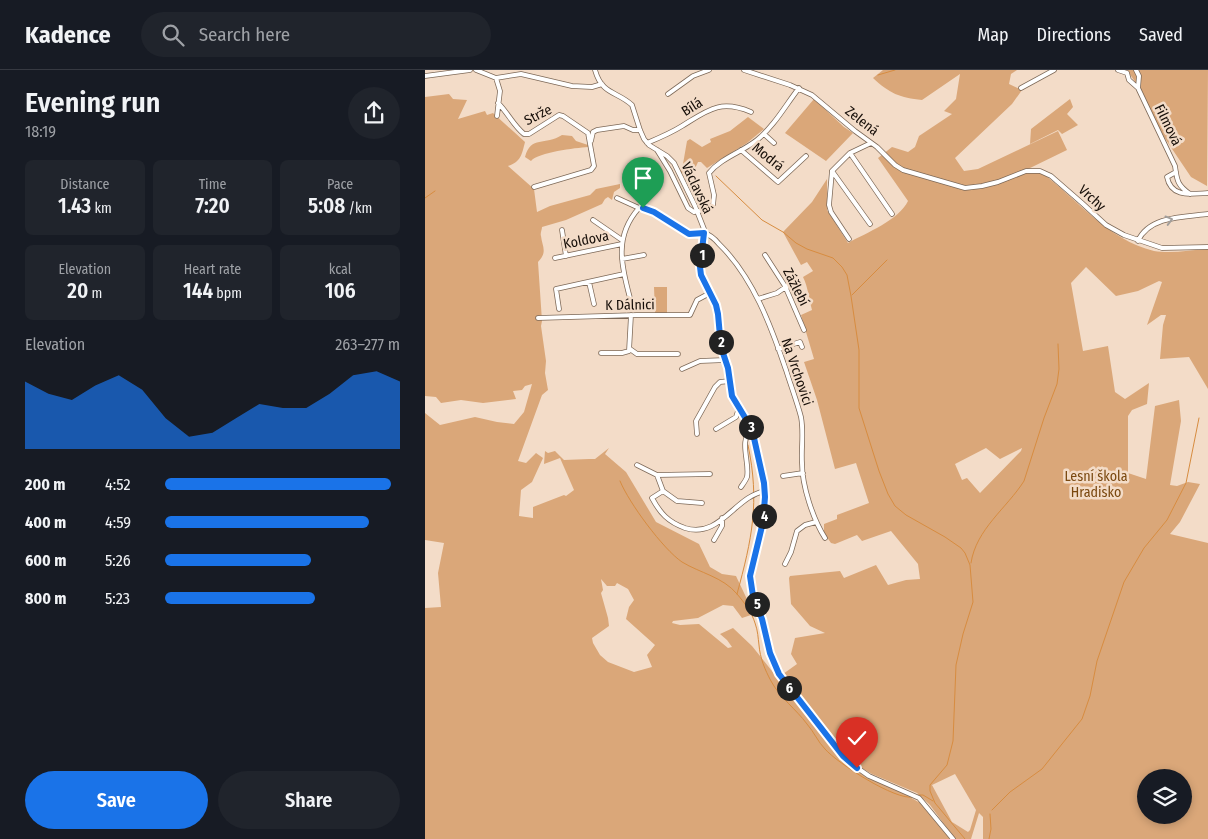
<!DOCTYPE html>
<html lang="en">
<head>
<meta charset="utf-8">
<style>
	body { margin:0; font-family:"Fira Sans Condensed",sans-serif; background:#20242c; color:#f1f3f6; height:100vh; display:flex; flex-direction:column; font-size:19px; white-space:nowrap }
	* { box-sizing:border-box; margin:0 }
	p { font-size:16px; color:#9ea1a6 }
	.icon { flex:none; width:28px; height:28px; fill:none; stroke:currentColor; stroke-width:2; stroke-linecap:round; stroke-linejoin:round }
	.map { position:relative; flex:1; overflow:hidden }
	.details { display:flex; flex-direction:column; background:#171b24; width:425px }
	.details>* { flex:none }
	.fabs { position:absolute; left:712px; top:699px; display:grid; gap:10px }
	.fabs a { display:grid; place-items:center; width:55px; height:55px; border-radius:50%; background:#171b24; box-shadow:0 2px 8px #0003; font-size:25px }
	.pin { position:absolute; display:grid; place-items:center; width:42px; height:42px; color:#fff; margin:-51px -21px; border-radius:50% 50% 50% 0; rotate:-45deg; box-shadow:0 0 5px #0007 }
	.pin .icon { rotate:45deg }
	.km { position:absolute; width:25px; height:25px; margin:-12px; border-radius:50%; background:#222; color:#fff; font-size:14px; line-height:25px; text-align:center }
	.round { display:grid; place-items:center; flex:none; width:52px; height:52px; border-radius:26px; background:#20242c }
	.headline { display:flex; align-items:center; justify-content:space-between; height:85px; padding:0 25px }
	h1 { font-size:28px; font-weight:600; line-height:38px }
	.metrics { display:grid; grid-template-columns:repeat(3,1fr); gap:8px; height:85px; padding:5px 25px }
	.metrics div { display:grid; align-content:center; border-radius:8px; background:#20242c; text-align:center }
	.metrics b { font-size:21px; font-weight:600 }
	.metrics small { font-size:14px; font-weight:400 }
	.metrics p { font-size:14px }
	.chart { height:140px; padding:10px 25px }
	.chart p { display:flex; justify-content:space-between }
	.chart svg { width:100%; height:90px; margin-top:5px; fill:#1a73e8; opacity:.7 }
	.primary-button { display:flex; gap:10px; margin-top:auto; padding:10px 25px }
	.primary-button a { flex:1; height:58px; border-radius:30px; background:#1a73e8; color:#fff; font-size:20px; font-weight:600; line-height:58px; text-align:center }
	.primary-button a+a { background:#20242c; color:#f1f3f6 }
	ul { padding:0 25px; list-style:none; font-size:16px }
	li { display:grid; grid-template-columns:80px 60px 1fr; align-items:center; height:38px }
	li i { height:12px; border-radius:6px; background:#1a73e8 }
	header { display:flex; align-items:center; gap:30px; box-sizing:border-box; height:70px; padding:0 25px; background:#171b24; border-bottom:1px solid #363941 }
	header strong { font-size:24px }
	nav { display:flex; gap:28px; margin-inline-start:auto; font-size:18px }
	.search { width:350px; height:45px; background:#20242c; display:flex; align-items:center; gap:12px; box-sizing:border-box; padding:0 18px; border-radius:28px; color:#9ea1a6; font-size:19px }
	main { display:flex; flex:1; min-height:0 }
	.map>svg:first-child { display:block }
	.green { fill:#daa779; fill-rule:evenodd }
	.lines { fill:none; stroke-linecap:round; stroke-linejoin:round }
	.stream { stroke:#d78c40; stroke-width:1 }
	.minor-casing { stroke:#7d6958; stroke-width:5.5 }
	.minor { stroke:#fff; stroke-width:4 }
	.oneway { stroke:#a29f9c }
	.route-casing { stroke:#fff; stroke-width:10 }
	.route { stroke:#1a73e8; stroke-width:6 }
	.labels { text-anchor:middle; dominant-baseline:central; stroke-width:5; stroke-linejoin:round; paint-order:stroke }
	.street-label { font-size:14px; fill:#160e08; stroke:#f3dcc8 }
	.park-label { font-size:14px; fill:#7a480f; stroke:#f3dcc8 }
</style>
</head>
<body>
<header>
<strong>Kadence</strong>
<div class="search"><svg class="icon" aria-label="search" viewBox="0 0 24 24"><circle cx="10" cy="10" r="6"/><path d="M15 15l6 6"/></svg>Search here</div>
<nav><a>Map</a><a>Directions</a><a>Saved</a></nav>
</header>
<main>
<section class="details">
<div class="headline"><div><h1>Evening run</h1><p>18:19</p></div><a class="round"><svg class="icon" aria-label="share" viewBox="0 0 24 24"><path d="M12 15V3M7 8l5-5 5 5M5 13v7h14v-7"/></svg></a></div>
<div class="metrics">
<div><p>Distance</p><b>1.43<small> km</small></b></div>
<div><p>Time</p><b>7:20</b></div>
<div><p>Pace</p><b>5:08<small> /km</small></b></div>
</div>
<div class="metrics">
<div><p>Elevation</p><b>20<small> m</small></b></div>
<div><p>Heart rate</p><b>144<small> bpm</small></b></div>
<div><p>kcal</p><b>106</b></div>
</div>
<div class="chart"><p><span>Elevation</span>263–277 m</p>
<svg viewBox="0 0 160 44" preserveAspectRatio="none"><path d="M0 44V11L10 17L20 20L30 13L40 8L50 15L60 29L70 38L80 36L90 29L100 22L110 24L120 24L130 17L140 8L150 6L160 11V44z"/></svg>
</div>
<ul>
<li><b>200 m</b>4:52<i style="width:96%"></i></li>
<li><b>400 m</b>4:59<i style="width:87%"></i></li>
<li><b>600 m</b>5:26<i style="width:62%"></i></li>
<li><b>800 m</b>5:23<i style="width:64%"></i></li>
</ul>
<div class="primary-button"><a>Save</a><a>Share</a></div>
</section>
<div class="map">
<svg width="783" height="769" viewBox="0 0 783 769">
	<rect width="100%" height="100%" fill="#f3dcc8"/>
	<!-- green -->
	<path class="green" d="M458 0H592L586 4 584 14 597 20 587 34 530 88 539 101 553 99 633 61 642 80 603 99V103L616 102C652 129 683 170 729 181 746 184 766 180 783 179V319L764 287 735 289 738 255 741 245H736L722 255 737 212 734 211 713 221 691 226 661 197 646 213 658 281 683 276 690 322 700 329 724 313 722 334 707 340 703 346V403L721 409 730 336 754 330 756 351 745 415 752 416 763 412 775 414 755 452 745 464 783 473V769H558V747L554 743 546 769H530L505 735 492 723 447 704 430 694 419 684 389 642 358 604 372 594 366 584 370 568 400 563 385 556 366 534 364 508 365 506 415 501 419 508 451 495 463 515 481 510 495 509 493 494 466 461 437 471 432 465 410 474 406 473 399 463V454L412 449V445L444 433 431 393 410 399 392 330 379 292 389 289 376 245 387 240C384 229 383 217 378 207L388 201 382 192 376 195 358 162 387 132 402 109V140L423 173C441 163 474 150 483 131L453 88 467 77 483 82 490 77 494 66 527 44 519 41 531 29 535 4 497 30C475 28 464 23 448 8ZM561 378 575 389 597 378 596 381 555 423 542 408 537 410 530 394ZM530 704 551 740 545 760 543 762 527 752 507 715ZM721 708H759V745H721Z
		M702 0H783L782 116 766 107 739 67 717 22Z
		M24 24 28 29 42 30 33 49 60 41 62 45 68 43 100 72C97 84 96 92 83 96L109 119 112 142 125 136 165 125 171 119 195 114V118L189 122 187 130 183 127 180 129 177 134 141 150 117 157C117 160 115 163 116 166 117 176 123 182 113 192L117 251 116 256 121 291 120 303 123 320 117 325 93 391 101 393 111 383 118 388 107 412 96 420 94 446 108 448V437L139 425 141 426 149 420 135 388 119 394 120 381 123 383 130 381 139 390 164 389H170L184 378 180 384 201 402 231 452 274 474 285 497 297 504 311 506 329 544 317 548 308 536 298 535 273 548 248 551 247 553 255 555 274 554 303 578 307 577 302 570 295 564 308 558 327 576 421 694 445 709 473 720 495 733 525 769H0V538L16 537 13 503 19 473 0 470V343L15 355 50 347 72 352 89 354 99 342 107 314 100 316 97 320 88 321 91 329 58 333 36 330 16 333 11 327 0 326V27ZM176 509 182 516H190L192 513 203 519 209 530 204 537 201 549 230 575 222 585 227 597 209 602 183 592 175 585 168 573 167 568 184 556 183 548 176 523 178 520Z
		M389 29 419 57 428 63 401 91 360 63Z
		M645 29 648 37 642 44 653 55 637 64 633 60 605 74 606 59Z
		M323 47 339 59 322 73 282 98 276 92H273L266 107 259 110 255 100 258 94 262 71 265 69 277 77 286 72 285 69 305 61Z
		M137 65 147 66 151 71 163 75V77C150 78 114 82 106 91L100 87C106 65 120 76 137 65Z
		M229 217H242V244H230V242Z"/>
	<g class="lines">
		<!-- stream -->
		<path class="stream" d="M453 5 470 0
			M291 106 337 150 358 162 371 173 382 179 408 188 417 197 422 205 426 226 434 280V338L454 401 463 424 470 436 481 445 520 467 536 478 540 483 545 495 548 532 538 564 531 595 528 671 522 695 505 715V721L510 733 540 769
			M0 128 10 121
			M427 225 462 190
			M195 411C204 433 238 479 257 492 275 503 298 507 312 524 319 532 327 543 330 553 333 561 333 568 334 575 335 588 340 600 346 611 355 628 371 639 382 654 389 662 393 672 400 679 412 693 471 731 488 727
			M546 493C551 459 582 438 599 411L619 348 632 314 634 299 633 274
			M312 524C327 469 335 432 323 375
			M493 725H498L508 731
			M567 740 585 722 617 699 657 649 665 626 672 591 699 512 719 478 742 450 761 413 774 348
			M564 769 566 759 565 744"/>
		<defs>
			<path id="minor" d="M51 0 71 8 96 4 147 16 167 17 177 14
				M170 0C177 25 192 21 207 35L215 60 219 69 224 75 242 86 249 93 270 136 279 159V168L275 197 276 205 293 242 296 277 304 301 307 326 327 359 339 413 340 427 339 452 325 510 328 526 337 549 345 583 350 597 358 611 390 648 421 690 444 706 494 728 528 769
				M319 0 365 15 387 25 430 61 452 77 470 95 478 100 540 118 557 116 573 112 601 101H615L626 106 657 133 681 155 699 165 737 178 783 177
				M693 0 702 3
				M711 0 714 6 713 18
				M702 3 704 10 713 18 750 96C752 110 752 115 765 124
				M0 6 45 0
				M71 8 75 21 72 46
				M596 18 629 0
				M243 24 268 6 284 0
				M73 33C83 43 88 55 99 64H104L134 45 138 46 163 63 169 96 166 100 109 117
				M339 64 349 73
				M166 71 168 62 172 60 199 56 208 60H215
				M222 73C234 68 246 63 257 56 283 40 295 29 326 42
				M232 80 245 101 263 138 269 142 283 139 288 135 289 125 284 103C296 88 317 82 332 70 350 55 360 36 374 18
				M316 80 353 112 381 86
				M425 83 467 144
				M407 101 404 135 406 142 424 169
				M407 101 445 154
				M407 101 425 83 446 73
				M751 102 742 107C746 128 766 124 783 123
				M192 128 214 138 229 141 264 164 279 163
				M168 150 197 170
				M137 160 141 186
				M279 163C286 165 290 169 294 174 328 207 346 256 361 300 366 316 372 332 376 347 379 363 376 377 377 393 377 416 388 449 400 468
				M713 171C724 146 759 147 783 144
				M340 185 360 216 379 260
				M130 188 197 174
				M197 189 219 185
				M164 212 169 234
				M205 228C196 195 189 166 214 138
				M333 229 352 223 368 212
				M134 239 131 219 199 204
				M113 248 212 245H265L272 230 285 223
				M205 279 212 284H253
				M353 279 375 272 377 277
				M176 283H197L204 281 206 245
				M257 299 275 291 300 290
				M291 359 311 347 314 338
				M272 364 271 351 290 317 295 312 305 311
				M212 395 232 405 285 404
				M232 405 238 421
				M358 406 378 403
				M316 417C318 414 321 410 322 407 325 392 313 370 327 359
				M238 421 227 428C235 443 243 452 260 458 295 469 310 426 340 421
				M238 421 252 431 277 433
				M289 470 297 456V448
				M360 494 366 482 372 461 380 455 391 452"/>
		</defs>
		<!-- minor casing -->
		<use href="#minor" class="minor-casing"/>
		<!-- minor -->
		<use href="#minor" class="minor"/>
	</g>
	<!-- one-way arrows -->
	<defs><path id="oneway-chevron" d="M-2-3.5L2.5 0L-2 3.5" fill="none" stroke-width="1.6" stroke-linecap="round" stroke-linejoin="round" transform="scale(1.25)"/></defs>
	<use class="oneway" href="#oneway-chevron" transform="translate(744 150) rotate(-15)"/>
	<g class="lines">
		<defs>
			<path id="route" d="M218 138 229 142 264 164 279 163 275 197 276 205 291 235 293 244 296 277 303 298 307 326 327 359 339 413 340 427 338 452 325 506 328 526 337 549 345 583 354 604 418 686 432 698"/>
		</defs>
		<!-- route casing -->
		<use href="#route" class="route-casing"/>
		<!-- route -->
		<use href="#route" class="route"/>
	</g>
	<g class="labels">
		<!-- street labels -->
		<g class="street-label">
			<text transform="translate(267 37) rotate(-32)">Bílá</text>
			<text transform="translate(113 45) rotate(-27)">Strže</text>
			<text transform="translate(437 51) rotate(38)">Zelená</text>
			<text transform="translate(743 55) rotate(64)">Filmová</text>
			<text transform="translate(343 87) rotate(39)">Modrá</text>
			<text transform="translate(272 118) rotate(65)">Václavská</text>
			<text transform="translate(667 128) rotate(42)">Vrchy</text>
			<text transform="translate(161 170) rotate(-11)">Koldova</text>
			<text transform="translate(371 217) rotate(63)">Zážlebí</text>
			<text transform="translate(205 235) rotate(-1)">K Dálnici</text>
			<text transform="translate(372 302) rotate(71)">Na Vrchovici</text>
		</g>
		<!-- park labels -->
		<g class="park-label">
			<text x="671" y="406">Lesní škola<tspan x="671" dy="16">Hradisko</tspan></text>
		</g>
	</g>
</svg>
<div class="fabs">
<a><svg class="icon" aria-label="layers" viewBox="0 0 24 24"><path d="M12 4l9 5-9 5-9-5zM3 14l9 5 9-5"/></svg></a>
</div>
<div class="pin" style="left:218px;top:138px;background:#1e9e55"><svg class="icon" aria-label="arrive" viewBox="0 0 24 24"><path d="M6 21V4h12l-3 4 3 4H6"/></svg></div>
<div class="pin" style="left:432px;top:698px;background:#d93025"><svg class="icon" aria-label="check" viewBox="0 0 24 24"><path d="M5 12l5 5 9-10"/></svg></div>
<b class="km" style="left:277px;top:185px">1</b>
<b class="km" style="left:296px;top:272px">2</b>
<b class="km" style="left:326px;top:357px">3</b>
<b class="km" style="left:339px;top:446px">4</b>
<b class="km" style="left:332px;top:534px">5</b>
<b class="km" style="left:364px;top:618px">6</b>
</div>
</main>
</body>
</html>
